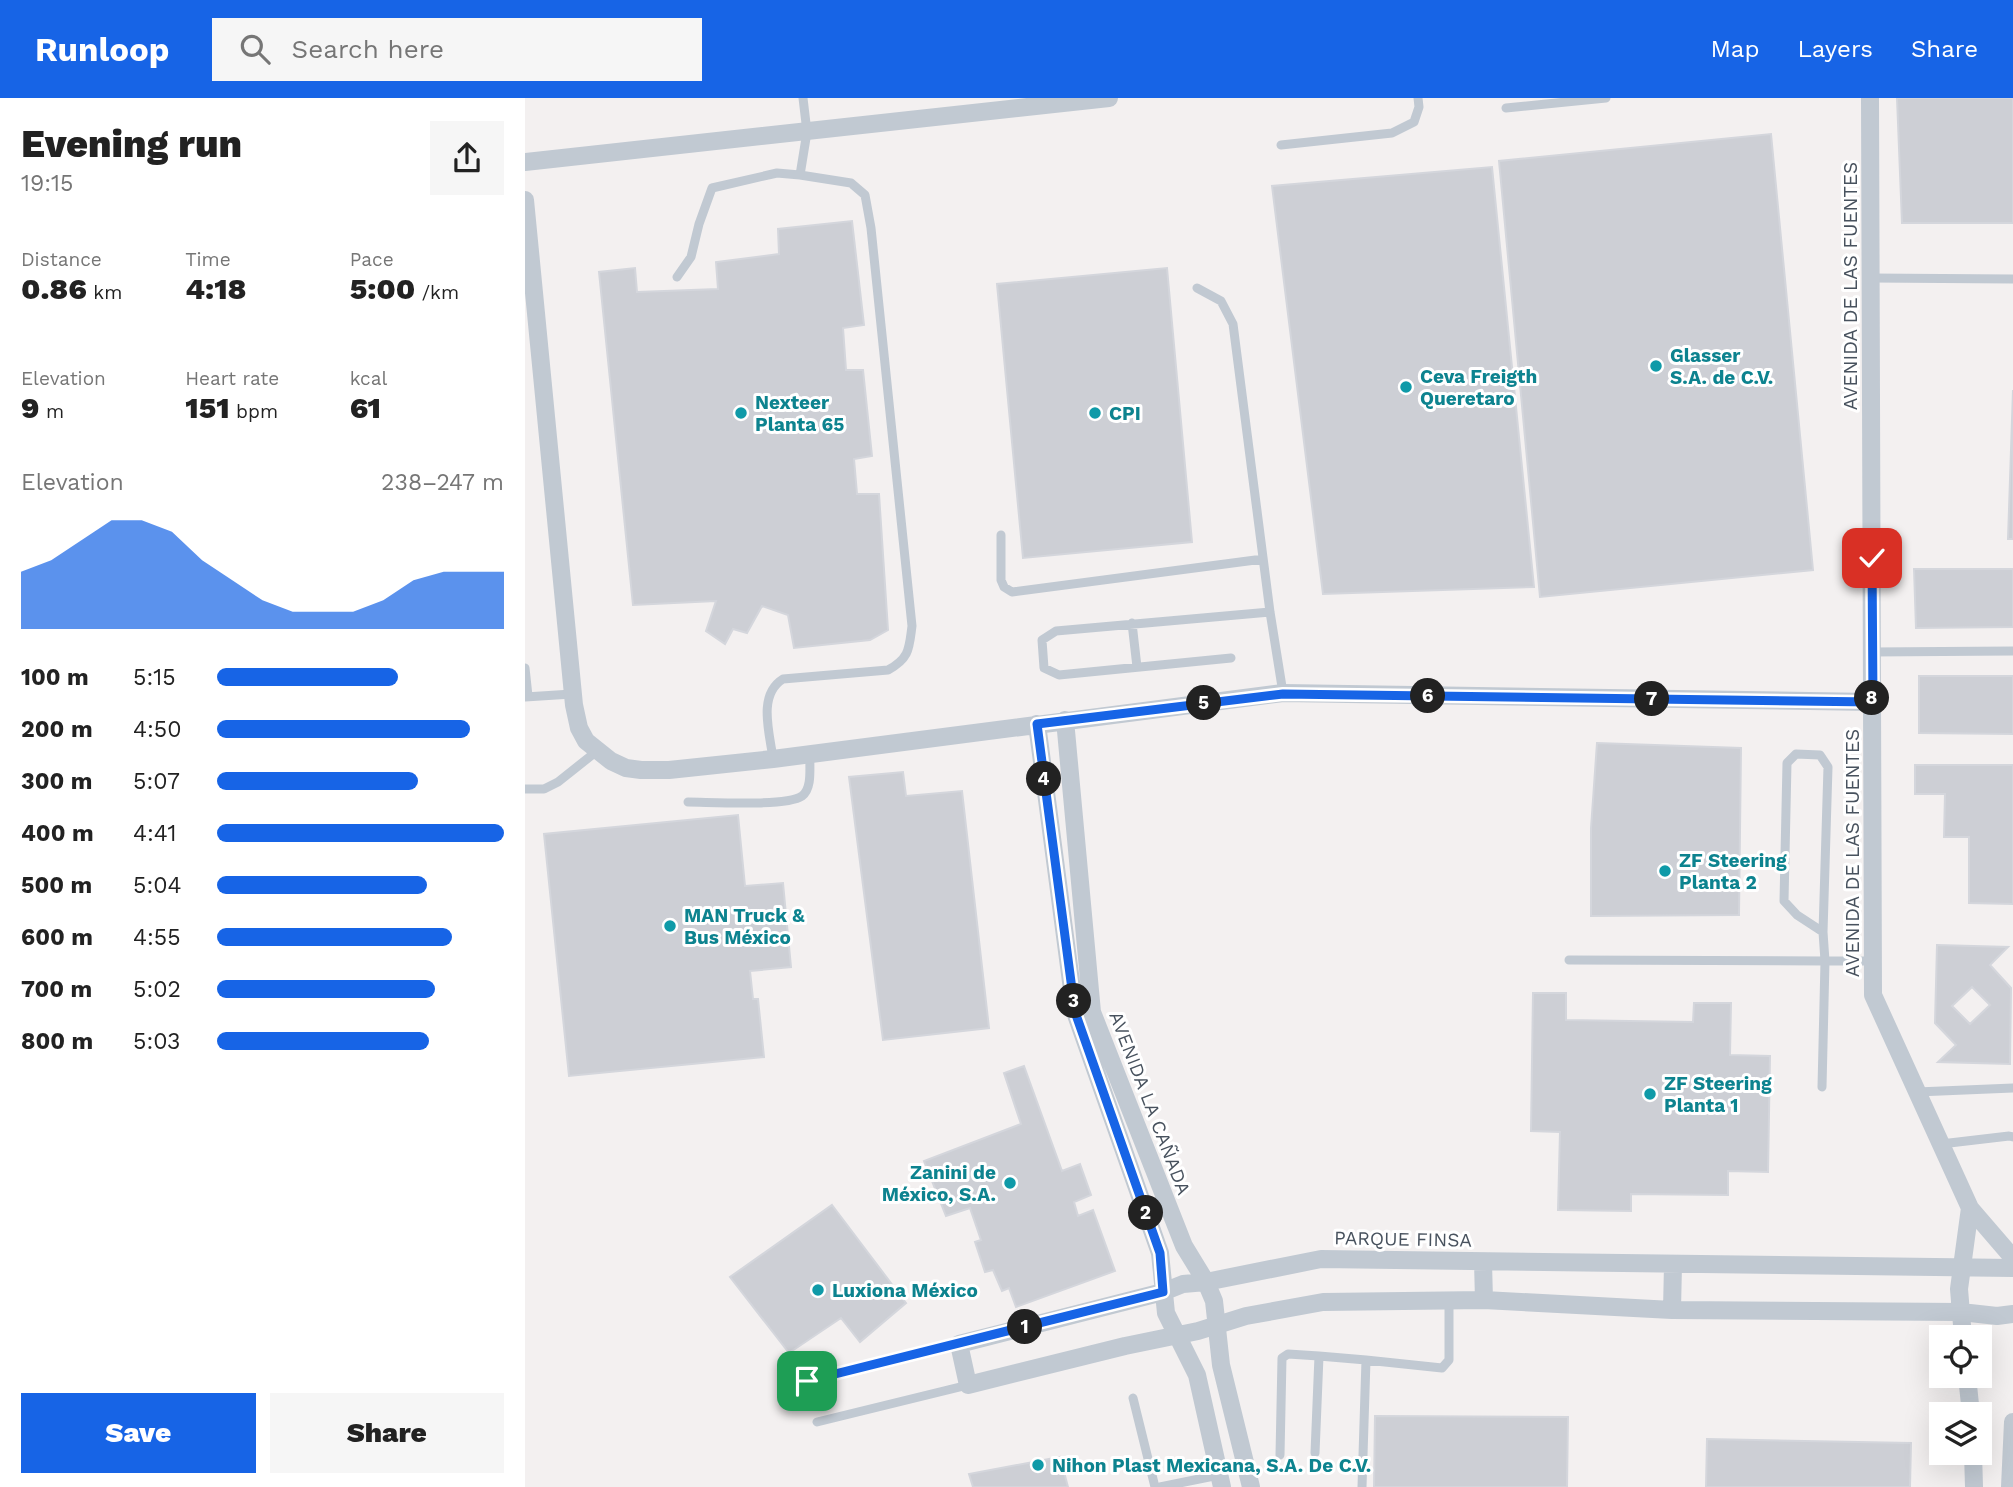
<!DOCTYPE html>
<html lang="en">
<head>
<meta charset="utf-8">
<style>
	body { margin:0; font-family:"Work Sans",sans-serif; background:#f6f6f6; color:#222; height:100vh; display:flex; flex-direction:column; font-size:26px; white-space:nowrap }
	* { box-sizing:border-box; margin:0 }
	p { font-size:23px; color:#767676 }
	.icon { flex:none; width:38px; height:38px; fill:none; stroke:currentColor; stroke-width:2; stroke-linecap:round; stroke-linejoin:round }
	.map { position:relative; flex:1; overflow:hidden }
	.sheet { display:flex; flex-direction:column; background:#fff; width:525px }
	.sheet>* { flex:none }
	.buttons { position:absolute; left:1404px; top:1227px; display:grid; gap:14px }
	.buttons a { display:grid; place-items:center; width:63px; height:63px; border-radius:0px; background:#fff; box-shadow:0 7px 28px #0002; font-size:35px }
	.pin { position:absolute; display:grid; place-items:center; width:60px; height:60px; color:#fff; margin:-30px; border-radius:14px; box-shadow:0 4px 10px #0006 }
	.km { position:absolute; width:35px; height:35px; margin:-18px; border-radius:50%; background:#222; color:#fff; font-size:19px; line-height:35px; text-align:center }
	.round { display:grid; place-items:center; flex:none; width:74px; height:74px; border-radius:0px; background:#f6f6f6 }
	.summary { display:flex; align-items:center; justify-content:space-between; height:119px; padding:0 21px }
	h1 { font-size:38px; font-weight:800; line-height:52px }
	.figures { display:grid; grid-template-columns:repeat(3,1fr); gap:10px; height:119px; padding:7px 21px }
	.figures div { display:grid; align-content:center }
	.figures b { font-size:30px; font-weight:800 }
	.figures small { font-size:19px; font-weight:400 }
	.figures p { font-size:19px }
	.chart { height:196px; padding:14px 21px }
	.chart p { display:flex; justify-content:space-between }
	.chart svg { width:100%; height:126px; margin-top:7px; fill:#1764e6; opacity:.7 }
	.primary-button { display:flex; gap:14px; margin-top:auto; padding:14px 21px }
	.primary-button a { flex:1; height:80px; border-radius:0px; background:#1764e6; color:#fff; font-size:28px; font-weight:800; line-height:80px; text-align:center }
	.primary-button a+a { background:#f6f6f6; color:#222 }
	ul { padding:0 21px; list-style:none; font-size:23px }
	li { display:grid; grid-template-columns:112px 84px 1fr; align-items:center; height:52px }
	li i { height:18px; border-radius:9px; background:#1764e6 }
	header { display:flex; align-items:center; gap:42px; box-sizing:border-box; height:98px; padding:0 35px; background:#1764e6; color:#fff }
	header strong { font-size:33px }
	nav { display:flex; gap:38px; margin-inline-start:auto; font-size:24px }
	.search { width:490px; height:63px; background:#f6f6f6; display:flex; align-items:center; gap:18px; box-sizing:border-box; padding:0 24px; border-radius:0px; color:#767676; font-size:26px }
	main { display:flex; flex:1; min-height:0 }
	.map>svg:first-child { display:block }
	.building { fill:#cdcfd5; stroke:#d4d6dc; stroke-width:2; fill-rule:evenodd }
	.lines { fill:none; stroke-linecap:round; stroke-linejoin:round }
	.lane { stroke:#c1c9d2; stroke-width:9 }
	.street { stroke:#c1c9d2; stroke-width:18 }
	.route-casing { stroke:#fff; stroke-width:14 }
	.route { stroke:#1764e6; stroke-width:9 }
	.culture-dot { fill:#0f9aa8; stroke:#fff; stroke-width:2.5 }
	.labels { text-anchor:middle; dominant-baseline:central; stroke-width:6; stroke-linejoin:round; paint-order:stroke }
	.street-label { font-size:19px; fill:#48525e; stroke:#fff }
	.culture-label { font-size:19px; font-weight:bold; fill:#0d838f; stroke:#fff; text-anchor:start }
</style>
</head>
<body>
<header>
<strong>Runloop</strong>
<div class="search"><svg class="icon" aria-label="search" viewBox="0 0 24 24"><circle cx="10" cy="10" r="6"/><path d="M15 15l6 6"/></svg>Search here</div>
<nav><a>Map</a><a>Layers</a><a>Share</a></nav>
</header>
<main>
<section class="sheet">
<div class="summary"><div><h1>Evening run</h1><p>19:15</p></div><a class="round"><svg class="icon" aria-label="share" viewBox="0 0 24 24"><path d="M12 15V3M7 8l5-5 5 5M5 13v7h14v-7"/></svg></a></div>
<div class="figures">
<div><p>Distance</p><b>0.86<small> km</small></b></div>
<div><p>Time</p><b>4:18</b></div>
<div><p>Pace</p><b>5:00<small> /km</small></b></div>
</div>
<div class="figures">
<div><p>Elevation</p><b>9<small> m</small></b></div>
<div><p>Heart rate</p><b>151<small> bpm</small></b></div>
<div><p>kcal</p><b>61</b></div>
</div>
<div class="chart"><p><span>Elevation</span>238–247 m</p>
<svg viewBox="0 0 160 44" preserveAspectRatio="none"><path d="M0 44V24L10 20L20 13L30 6L40 6L50 10L60 20L70 27L80 34L90 38L100 38L110 38L120 34L130 27L140 24L150 24L160 24V44z"/></svg>
</div>
<ul>
<li><b>100 m</b>5:15<i style="width:63%"></i></li>
<li><b>200 m</b>4:50<i style="width:88%"></i></li>
<li><b>300 m</b>5:07<i style="width:70%"></i></li>
<li><b>400 m</b>4:41<i style="width:100%"></i></li>
<li><b>500 m</b>5:04<i style="width:73%"></i></li>
<li><b>600 m</b>4:55<i style="width:82%"></i></li>
<li><b>700 m</b>5:02<i style="width:76%"></i></li>
<li><b>800 m</b>5:03<i style="width:74%"></i></li>
</ul>
<div class="primary-button"><a>Save</a><a>Share</a></div>
</section>
<div class="map">
<svg width="1488" height="1389" viewBox="0 0 1488 1389">
	<rect width="100%" height="100%" fill="#f3f0f0"/>
	<!-- building -->
	<path class="building" d="M1372 0H1488V125H1377Z
		M1246 36 1288 472 1015 499 974 63Z
		M967 69 1009 489 798 496 747 88Z
		M327 123 339 227 318 230 321 272H338L347 358 329 361 332 396H354L363 532 345 542 269 550 263 517 237 508 222 535 208 531 200 546 181 533 191 503 108 507 74 174 110 170 112 194 193 191 191 164 254 156 253 131Z
		M642 170 667 444 498 460 472 186Z
		M1488 292V441H1483Z
		M1389 471H1488V529L1391 530Z
		M1394 578H1488V636L1394 635Z
		M1072 645 1216 650 1214 817 1066 818V730Z
		M1390 667H1488V806L1444 805V739H1419L1420 696H1390Z
		M378 674 381 698 437 693 464 930 358 942 324 679Z
		M213 717 220 788 258 785 266 869 225 873 228 901H233L239 959 44 978 19 736Z
		M1412 847 1483 849 1465 867 1486 890 1485 966 1413 964 1431 947 1410 925ZM1447 889 1465 907 1445 926 1427 908Z
		M1008 895H1041V922L1168 924 1169 905H1206L1205 957 1245 958 1243 1074 1203 1073V1097L1106 1096V1113L1033 1112 1035 1034 1006 1033Z
		M499 968 537 1073 555 1066 566 1097 549 1104 553 1118 568 1112 590 1173 491 1209 484 1190 477 1193 468 1172 460 1174 450 1144 456 1142 445 1110 421 1118 399 1063 496 1026 479 975Z
		M307 1107 381 1205 335 1244 316 1220 264 1255 205 1179Z
		M850 1318 1043 1319 1042 1389H849Z
		M1182 1341 1386 1345 1385 1389H1181Z
		M535 1359 543 1389H448L444 1376Z"/>
	<g class="lines">
		<!-- lane -->
		<path class="lane" d="M981 10 1081 0
			M756 47 867 35 889 24 894 9 893 0
			M152 179 166 159 174 126 187 90 252 75 275 77 282 34 278 0
			M1346 180 1488 181
			M672 190 696 203 708 226 745 514 758 595
			M476 437V482L479 489 487 494 738 461
			M607 525 612 569
			M1347 554 1488 553
			M706 560 534 577 519 570 517 542 531 533 745 514
			M0 570 3 598
			M0 599 47 596
			M248 661C245 636 232 597 258 581L363 572C385 560 384 550 387 528L346 130 340 97 326 85 275 77
			M0 691H19L33 684 72 653
			M163 704C185 704 261 709 277 698 288 690 284 668 285 656
			M1298 834 1272 817 1259 803 1262 665 1271 656 1295 657 1303 669 1298 834 1300 863H1348
			M1044 862 1300 863 1297 989
			M1392 994 1488 990
			M1416 1046 1484 1038 1488 1039
			M282 1283 434 1246
			M608 1300 630 1389
			M292 1324 443 1287
			M790 1355 794 1258 841 1262
			M755 1357 757 1260 763 1256 794 1258
			M635 1389 694 1377
			M837 1389 841 1262 917 1270 924 1262V1203"/>
		<!-- street -->
		<path class="street" d="M1345 0 1348 897 1445 1110 1488 1160
			M0 64 584 0
			M0 102 49 607 54 630 61 643 86 663 101 670 116 672H144L248 661 758 595 1347 604
			M540 622 567 914 659 1148 681 1184 689 1203 696 1267 726 1389
			M512 626 550 914 635 1155 641 1215 672 1277 697 1389
			M958 1164 959 1202
			M1488 1170 796 1161 681 1184 658 1186 638 1194 434 1246 443 1287 600 1248 673 1233 721 1218 798 1204 959 1202 1147 1212 1436 1214 1472 1218 1488 1216
			M1147 1212 1148 1167
			M1438 1239 1434 1191 1445 1110
			M1442 1278 1446 1316
			M1448 1354 1449 1389
			M1485 1389 1488 1324"/>
	</g>
	<g class="lines">
		<defs>
			<path id="route" d="M282 1283 638 1194 635 1155 550 914 512 626 758 596 1348 604 1347 460"/>
		</defs>
		<!-- route casing -->
		<use href="#route" class="route-casing"/>
		<!-- route -->
		<use href="#route" class="route"/>
	</g>
	<!-- markers -->
	<g class="culture-dot">
		<circle cx="1131" cy="268" r="7"/>
		<circle cx="881" cy="289" r="7"/>
		<circle cx="216" cy="315" r="7"/>
		<circle cx="570" cy="315" r="7"/>
		<circle cx="1140" cy="773" r="7"/>
		<circle cx="145" cy="828" r="7"/>
		<circle cx="1125" cy="996" r="7"/>
		<circle cx="485" cy="1085" r="7"/>
		<circle cx="293" cy="1192" r="7"/>
		<circle cx="513" cy="1367" r="7"/>
	</g>
	<g class="labels">
		<!-- street labels -->
		<g class="street-label">
			<text transform="translate(1325 188) rotate(-90)">AVENIDA DE LAS FUENTES</text>
			<text transform="translate(1327 755) rotate(-90)">AVENIDA DE LAS FUENTES</text>
			<text transform="translate(625 1005) rotate(69)">AVENIDA LA CAÑADA</text>
			<text transform="translate(878 1141) rotate(1)">PARQUE FINSA</text>
		</g>
		<!-- culture labels -->
		<g class="culture-label">
			<text x="1145" y="257">Glasser<tspan x="1145" dy="22">S.A. de C.V.</tspan></text>
			<text x="895" y="278">Ceva Freigth<tspan x="895" dy="22">Queretaro</tspan></text>
			<text x="230" y="304">Nexteer<tspan x="230" dy="22">Planta 65</tspan></text>
			<text x="584" y="315">CPI</text>
			<text x="1154" y="762">ZF Steering<tspan x="1154" dy="22">Planta 2</tspan></text>
			<text x="159" y="817">MAN Truck &amp;<tspan x="159" dy="22">Bus México</tspan></text>
			<text x="1139" y="985">ZF Steering<tspan x="1139" dy="22">Planta 1</tspan></text>
			<text x="471" y="1074" text-anchor="end">Zanini de<tspan x="471" dy="22">México, S.A.</tspan></text>
			<text x="307" y="1192">Luxiona México</text>
			<text x="527" y="1367">Nihon Plast Mexicana, S.A. De C.V.</text>
		</g>
	</g>
</svg>
<div class="buttons">
<a><svg class="icon" aria-label="locate" viewBox="0 0 24 24"><circle cx="12" cy="12" r="6"/><path d="M12 2v4M12 18v4M2 12h4M18 12h4"/></svg></a>
<a><svg class="icon" aria-label="layers" viewBox="0 0 24 24"><path d="M12 4l9 5-9 5-9-5zM3 14l9 5 9-5"/></svg></a>
</div>
<div class="pin" style="left:282px;top:1283px;background:#1e9e55"><svg class="icon" aria-label="arrive" viewBox="0 0 24 24"><path d="M6 21V4h12l-3 4 3 4H6"/></svg></div>
<div class="pin" style="left:1347px;top:460px;background:#d93025"><svg class="icon" aria-label="check" viewBox="0 0 24 24"><path d="M5 12l5 5 9-10"/></svg></div>
<b class="km" style="left:500px;top:1229px">1</b>
<b class="km" style="left:621px;top:1115px">2</b>
<b class="km" style="left:549px;top:903px">3</b>
<b class="km" style="left:519px;top:681px">4</b>
<b class="km" style="left:679px;top:605px">5</b>
<b class="km" style="left:903px;top:598px">6</b>
<b class="km" style="left:1127px;top:601px">7</b>
<b class="km" style="left:1347px;top:600px">8</b>
</div>
</main>
</body>
</html>
